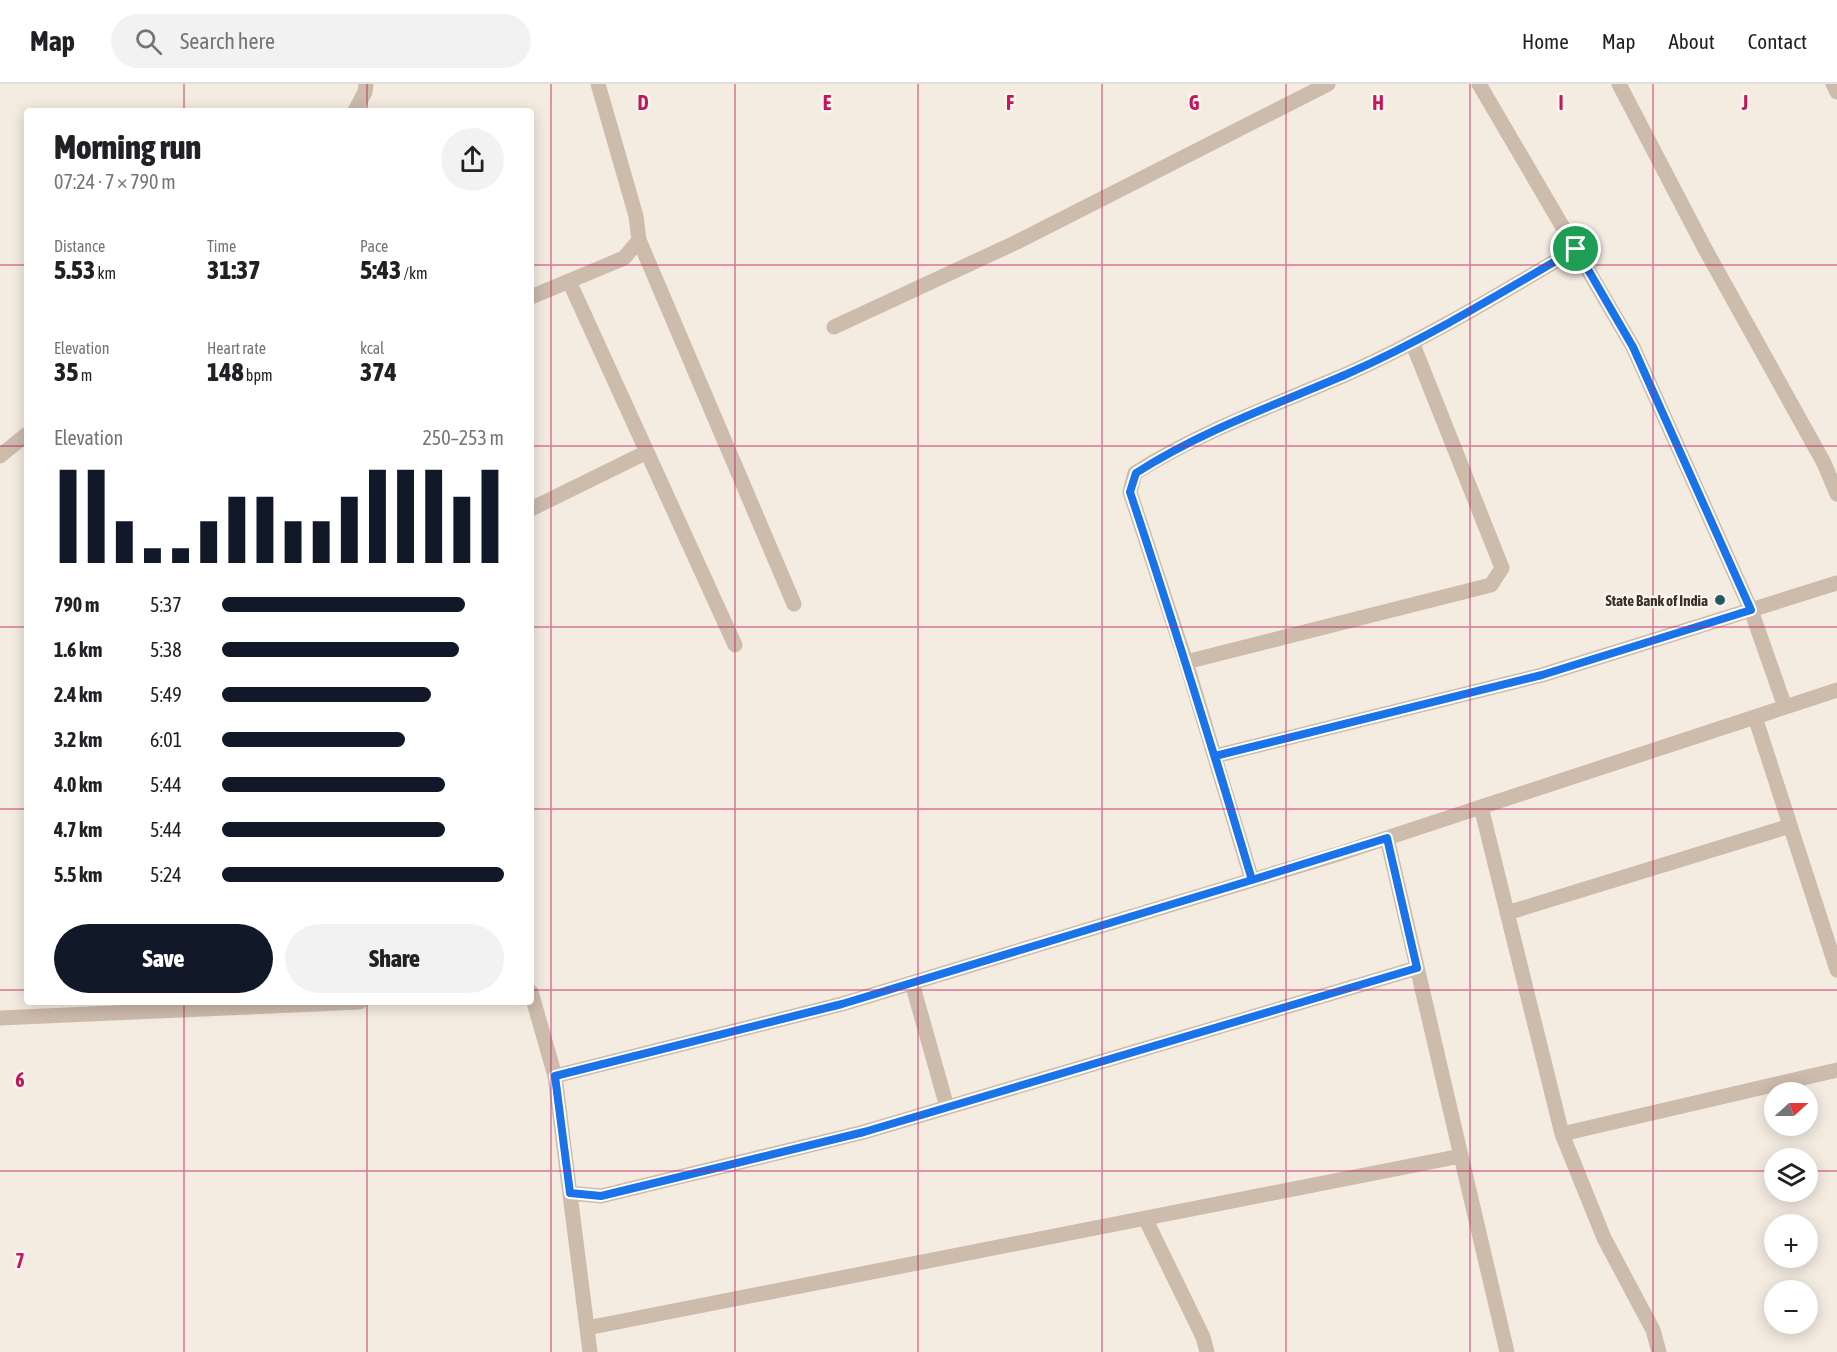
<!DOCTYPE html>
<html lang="en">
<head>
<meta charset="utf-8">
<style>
	body { margin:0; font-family:"Asap Condensed",sans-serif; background:#f2f2f2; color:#202124; height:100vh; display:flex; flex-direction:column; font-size:22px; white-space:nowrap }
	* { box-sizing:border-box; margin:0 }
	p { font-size:20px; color:#757577 }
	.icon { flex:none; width:33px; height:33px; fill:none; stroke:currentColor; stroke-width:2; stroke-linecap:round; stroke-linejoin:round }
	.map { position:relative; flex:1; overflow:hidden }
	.side { position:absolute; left:24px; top:24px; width:510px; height:897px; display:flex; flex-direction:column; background:#fff; border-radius:6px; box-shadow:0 3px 15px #0003 }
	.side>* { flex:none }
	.needle { width:39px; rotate:69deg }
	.tools { position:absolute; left:1764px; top:998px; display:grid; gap:12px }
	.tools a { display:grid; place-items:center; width:54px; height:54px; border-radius:50%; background:#fff; box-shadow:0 3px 15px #0003; font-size:30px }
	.pin { position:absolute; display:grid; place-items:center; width:51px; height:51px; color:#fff; margin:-26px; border:3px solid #fff; border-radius:50%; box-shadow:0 2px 6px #0007 }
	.round { display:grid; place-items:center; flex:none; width:63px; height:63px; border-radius:32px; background:#f2f2f2 }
	.summary { display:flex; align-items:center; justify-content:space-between; height:102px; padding:0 30px }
	h1 { font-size:33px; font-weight:800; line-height:45px }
	.stats { display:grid; grid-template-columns:repeat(3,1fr); gap:9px; height:102px; padding:6px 30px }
	.stats div { display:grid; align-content:center }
	.stats b { font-size:26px; font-weight:800 }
	.stats small { font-size:16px; font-weight:400 }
	.stats p { font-size:16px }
	.chart { height:168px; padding:12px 30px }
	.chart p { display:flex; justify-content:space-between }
	.chart svg { width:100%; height:108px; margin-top:6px; stroke:#111827; stroke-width:6 }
	.button { display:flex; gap:12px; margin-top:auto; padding:12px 30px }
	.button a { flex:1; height:69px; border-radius:36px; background:#111827; color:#fff; font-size:24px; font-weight:800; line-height:69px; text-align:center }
	.button a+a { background:#f2f2f2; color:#202124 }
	ul { padding:0 30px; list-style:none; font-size:20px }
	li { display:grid; grid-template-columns:96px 72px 1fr; align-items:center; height:45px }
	li i { height:15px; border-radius:8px; background:#111827 }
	header { display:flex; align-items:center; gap:36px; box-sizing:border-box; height:84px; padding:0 30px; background:#fff; border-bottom:2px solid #e0e0e0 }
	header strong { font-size:28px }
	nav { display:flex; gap:33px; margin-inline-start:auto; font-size:21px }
	.search { width:420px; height:54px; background:#f2f2f2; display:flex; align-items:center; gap:15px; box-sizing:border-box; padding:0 21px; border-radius:33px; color:#757577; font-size:22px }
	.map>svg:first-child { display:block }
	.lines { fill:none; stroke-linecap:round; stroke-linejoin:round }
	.minor { stroke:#cdbbac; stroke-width:15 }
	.route-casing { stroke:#fff; stroke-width:12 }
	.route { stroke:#1a73e8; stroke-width:8 }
	.grid { fill:none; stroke:#c2185b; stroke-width:1.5; stroke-opacity:0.55 }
	.poi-dot { fill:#1f5a5e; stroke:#fbf5ee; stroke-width:2 }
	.labels { text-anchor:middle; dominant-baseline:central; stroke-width:5; stroke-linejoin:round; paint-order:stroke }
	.poi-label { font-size:15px; font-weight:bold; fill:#3b302b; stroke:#fbf5ee; text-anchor:end }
	.grid-label { font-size:20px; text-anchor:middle; font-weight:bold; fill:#c2185b; stroke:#fbf5ee; stroke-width:5; stroke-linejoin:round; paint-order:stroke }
</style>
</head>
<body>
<header>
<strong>Map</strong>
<div class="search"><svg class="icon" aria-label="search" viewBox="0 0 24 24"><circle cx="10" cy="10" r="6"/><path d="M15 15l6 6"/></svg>Search here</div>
<nav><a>Home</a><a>Map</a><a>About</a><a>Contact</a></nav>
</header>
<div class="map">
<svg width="1837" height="1268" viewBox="0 0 1837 1268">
	<rect width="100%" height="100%" fill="#f4ebe1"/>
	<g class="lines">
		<!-- minor -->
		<path class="minor" d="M1479 0 1633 263 1751 526 1785 623
			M1619 0 1704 163 1824 379 1837 410
			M1833 0 1837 8
			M355 27 365 8 366 0
			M639 156 794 520
			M569 197 735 561
			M531 213 624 174 639 156 636 132 598 0
			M834 243 1017 158 1328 0
			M0 372 27 350
			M531 425 647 368
			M1186 578 1491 501 1502 484 1412 258
			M1755 633 1837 886
			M1215 672 1542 591 1837 499
			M1481 723 1562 1050 1604 1154 1653 1246 1659 1268
			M1252 796 1186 578 1130 408 1135 389C1201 347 1275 321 1347 290 1426 255 1501 209 1576 165
			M1507 829 1790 742
			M912 899 947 1023
			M531 908 555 992
			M0 934 360 918
			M1562 1050 1837 986
			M1461 1072 1507 1268
			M570 1109 601 1112 864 1048 1417 884
			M1145 1134 1203 1253 1207 1268
			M587 1244 1461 1072 1387 754
			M590 1268 555 992 842 920 1335 771 1837 606"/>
	</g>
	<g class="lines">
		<defs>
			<path id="route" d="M1576 165C1501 209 1426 255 1347 290 1275 321 1201 347 1136 389L1130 408C1173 537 1213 666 1252 796L842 920 555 992 570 1109 601 1112 864 1048 1417 884 1387 754 1252 796 1215 672 1542 591 1751 526 1633 263 1576 165"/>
		</defs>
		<!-- route casing -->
		<use href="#route" class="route-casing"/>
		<!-- route -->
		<use href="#route" class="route"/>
	</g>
	<!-- grid -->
	<path class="grid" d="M184 0V27M367 0V27M551 0V1268M735 0V1268M918 0V1268M1102 0V1268M1286 0V1268M1470 0V1268M1653 0V1268M0 181H27M531 181H1837M0 362H27M531 362H1837M0 543H27M531 543H1837M0 725H27M531 725H1837M0 906H27M531 906H1837M184 918V1268M367 918V1268M0 1087H1774M1808 1087H1837"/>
	<!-- markers -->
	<circle class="poi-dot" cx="1720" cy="516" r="6"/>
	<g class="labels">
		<!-- poi labels -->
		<g class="poi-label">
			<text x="1708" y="516">State Bank of India</text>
		</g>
	</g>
	<g class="grid-label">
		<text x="643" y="26">D</text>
		<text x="827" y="26">E</text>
		<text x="1010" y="26">F</text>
		<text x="1194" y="26">G</text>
		<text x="1378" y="26">H</text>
		<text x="1561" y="26">I</text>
		<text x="1745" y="26">J</text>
		<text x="20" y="1003">6</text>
		<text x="20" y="1184">7</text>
	</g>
</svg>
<div class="tools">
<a><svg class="needle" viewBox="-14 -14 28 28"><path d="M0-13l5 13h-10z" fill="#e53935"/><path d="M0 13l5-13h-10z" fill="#757577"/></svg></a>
<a><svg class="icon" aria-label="layers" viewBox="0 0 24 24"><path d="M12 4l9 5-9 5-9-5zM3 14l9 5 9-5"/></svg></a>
<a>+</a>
<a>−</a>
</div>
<div class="pin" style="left:1576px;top:165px;background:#1e9e55"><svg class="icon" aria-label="arrive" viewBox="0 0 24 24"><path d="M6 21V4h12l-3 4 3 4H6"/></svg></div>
<section class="side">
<div class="summary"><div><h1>Morning run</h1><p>07:24 · 7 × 790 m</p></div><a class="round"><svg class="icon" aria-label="share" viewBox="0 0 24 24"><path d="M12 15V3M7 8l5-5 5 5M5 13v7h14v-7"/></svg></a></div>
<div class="stats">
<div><p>Distance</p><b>5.53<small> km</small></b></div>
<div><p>Time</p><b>31:37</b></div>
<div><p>Pace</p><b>5:43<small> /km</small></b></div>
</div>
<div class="stats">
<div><p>Elevation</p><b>35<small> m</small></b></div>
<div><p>Heart rate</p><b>148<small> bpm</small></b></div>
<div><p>kcal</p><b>374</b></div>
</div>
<div class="chart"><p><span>Elevation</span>250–253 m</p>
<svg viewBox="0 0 160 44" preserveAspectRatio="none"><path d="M5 44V6M15 44V6M25 44V27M35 44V38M45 44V38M55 44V27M65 44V17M75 44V17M85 44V27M95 44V27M105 44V17M115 44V6M125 44V6M135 44V6M145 44V17M155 44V6"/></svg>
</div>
<ul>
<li><b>790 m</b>5:37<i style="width:86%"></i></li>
<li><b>1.6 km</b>5:38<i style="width:84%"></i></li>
<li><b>2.4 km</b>5:49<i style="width:74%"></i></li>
<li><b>3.2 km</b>6:01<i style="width:65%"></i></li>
<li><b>4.0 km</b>5:44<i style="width:79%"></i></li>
<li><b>4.7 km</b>5:44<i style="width:79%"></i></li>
<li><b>5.5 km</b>5:24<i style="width:100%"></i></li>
</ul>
<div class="button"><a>Save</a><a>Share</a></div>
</section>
</div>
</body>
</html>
